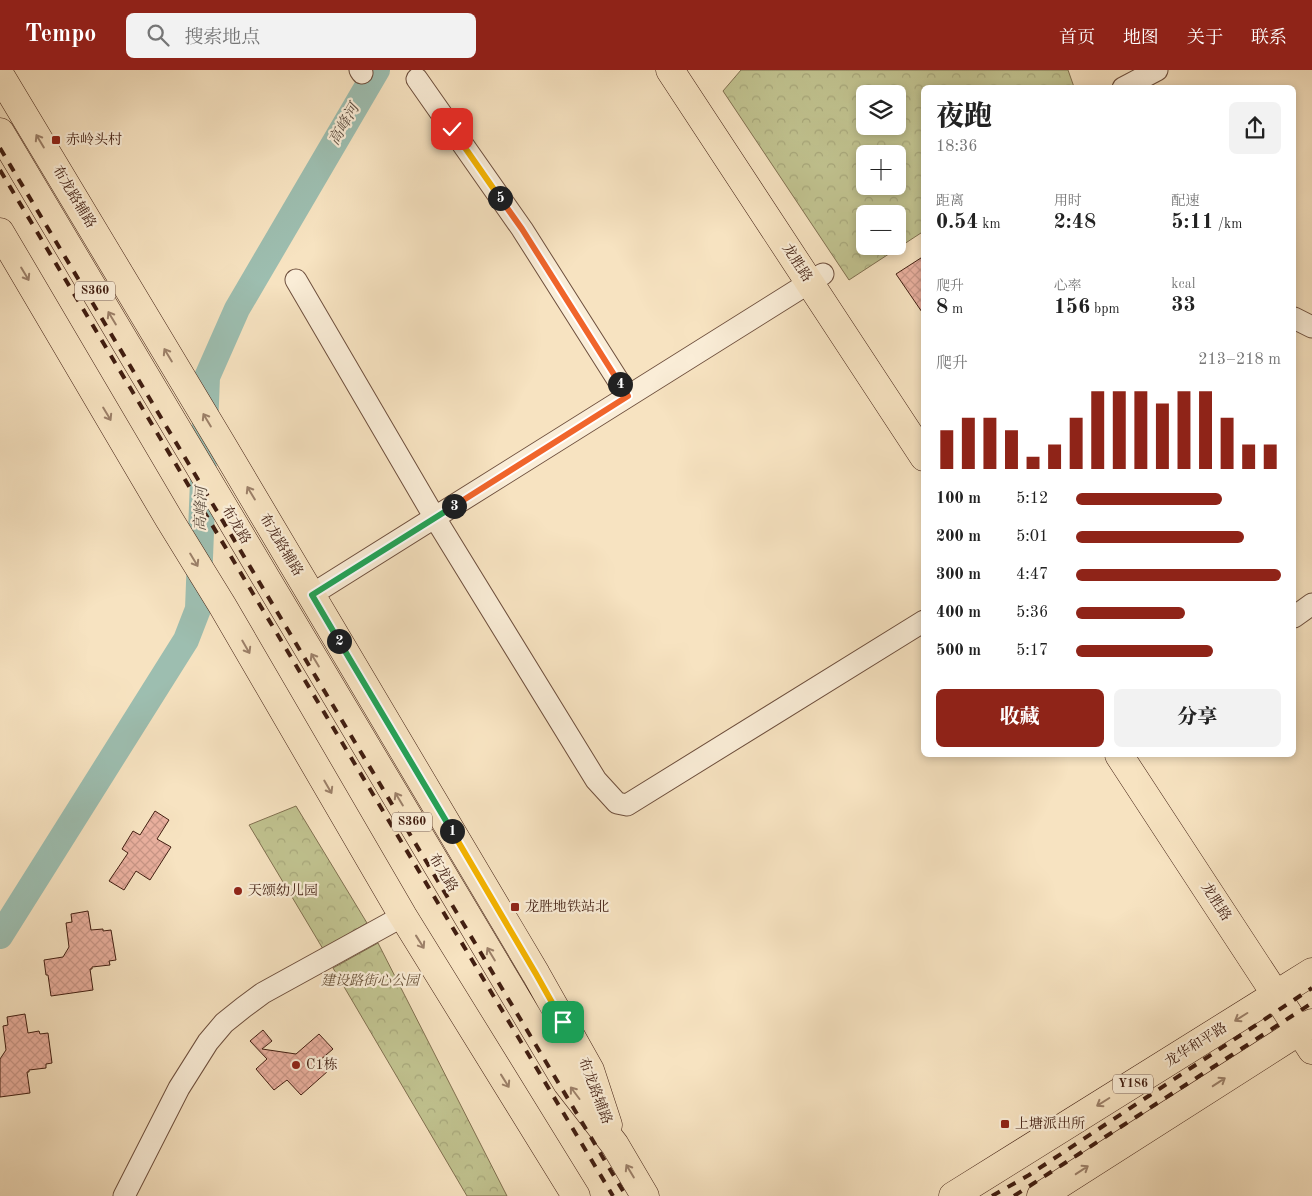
<!DOCTYPE html>
<html lang="zh">
<head>
<meta charset="utf-8">
<style>
	body { margin:0; font-family:"Old Standard TT","Noto Serif SC",serif; background:#f2f2f2; color:#222; height:100vh; display:flex; flex-direction:column; font-size:19px; white-space:nowrap }
	* { box-sizing:border-box; margin:0 }
	p { font-size:16px; color:#767676 }
	.icon { flex:none; width:28px; height:28px; fill:none; stroke:currentColor; stroke-width:2; stroke-linecap:round; stroke-linejoin:round }
	.map { position:relative; flex:1; overflow:hidden }
	.panel { position:absolute; left:921px; top:15px; width:375px; height:672px; display:flex; flex-direction:column; background:#fff; border-radius:8px; box-shadow:0 2px 8px #0003 }
	.panel>* { flex:none }
	.tools { position:absolute; left:856px; top:15px; display:grid; gap:10px }
	.tools a { display:grid; place-items:center; width:50px; height:50px; border-radius:8px; background:#fff; box-shadow:0 2px 8px #0003; font-size:25px }
	.pin { position:absolute; display:grid; place-items:center; width:42px; height:42px; color:#fff; margin:-21px; border-radius:10px; box-shadow:0 2px 8px #0006 }
	.km { position:absolute; width:25px; height:25px; margin:-12px; border-radius:50%; background:#222; color:#fff; font-size:14px; line-height:25px; text-align:center }
	.round { display:grid; place-items:center; flex:none; width:52px; height:52px; border-radius:8px; background:#f2f2f2 }
	.summary { display:flex; align-items:center; justify-content:space-between; height:85px; padding:0 15px }
	h1 { font-size:28px; font-weight:800; line-height:38px }
	.metrics { display:grid; grid-template-columns:repeat(3,1fr); gap:8px; height:85px; padding:5px 15px }
	.metrics div { display:grid; align-content:center }
	.metrics b { font-size:21px; font-weight:800 }
	.metrics small { font-size:14px; font-weight:400 }
	.metrics p { font-size:14px }
	.chart { height:140px; padding:10px 15px }
	.chart p { display:flex; justify-content:space-between }
	.chart svg { width:100%; height:90px; margin-top:5px; stroke:#8f2418; stroke-width:6 }
	.primary-button { display:flex; gap:10px; margin-top:auto; padding:10px 15px }
	.primary-button a { flex:1; height:58px; border-radius:8px; background:#8f2418; color:#fff; font-size:20px; font-weight:800; line-height:58px; text-align:center }
	.primary-button a+a { background:#f2f2f2; color:#222 }
	ul { padding:0 15px; list-style:none; font-size:16px }
	li { display:grid; grid-template-columns:80px 60px 1fr; align-items:center; height:38px }
	li i { height:12px; border-radius:6px; background:#8f2418 }
	header { display:flex; align-items:center; gap:30px; box-sizing:border-box; height:70px; padding:0 25px; background:#8f2418; color:#fff }
	header strong { font-size:24px }
	nav { display:flex; gap:28px; margin-inline-start:auto; font-size:18px }
	.search { width:350px; height:45px; background:#f2f2f2; display:flex; align-items:center; gap:12px; box-sizing:border-box; padding:0 18px; border-radius:8px; color:#767676; font-size:19px }
	.map>svg:first-child { display:block }
	.park { fill:url(#park-crowns); stroke:#817050; fill-rule:evenodd }
	.lines { fill:none; stroke-linecap:round; stroke-linejoin:round }
	.river { stroke:#9dbeb0; stroke-width:26 }
	.building { fill:url(#building-cross-hatch); stroke:#411e11 }
	.minor-casing { stroke:#6e4f3d; stroke-width:23 }
	.major-casing { stroke:#411e11; stroke-width:29 }
	.minor { stroke:#faedd7; stroke-width:21 }
	.major { stroke:#f7e3c1; stroke-width:28 }
	.rail { stroke:#411e11; stroke-width:4; stroke-dasharray:9 9; stroke-linecap:butt }
	.oneway { stroke:#9c8069 }
	.split-1-casing { stroke:#fff; stroke-width:10 }
	.split-2-casing { stroke:#fff; stroke-width:10 }
	.split-3-casing { stroke:#fff; stroke-width:10 }
	.split-4-casing { stroke:#fff; stroke-width:10 }
	.split-5-casing { stroke:#fff; stroke-width:10 }
	.split-6-casing { stroke:#fff; stroke-width:10 }
	.split-1 { stroke:#f5b400; stroke-width:6 }
	.split-2 { stroke:#22a559; stroke-width:6 }
	.split-3 { stroke:#22a559; stroke-width:6 }
	.split-4 { stroke:#f0652b; stroke-width:6 }
	.split-5 { stroke:#f0652b; stroke-width:6 }
	.split-6 { stroke:#f5b400; stroke-width:6 }
	.poi-dot { fill:#8f2418; stroke:#faedd7; stroke-width:2 }
	.labels { text-anchor:middle; dominant-baseline:central; stroke-width:4.5; stroke-linejoin:round; paint-order:stroke }
	.shield { fill:#faedd7; stroke:#785c4c; stroke-width:1 }
	.shield-label { font-size:12px; font-weight:bold; fill:#411e11 }
	.poi-label { font-size:14px; fill:#411e11; stroke:#faedd7; text-anchor:start }
	.street-label { font-size:14px; fill:#411e11; stroke:#faedd7 }
	.park-label { font-size:14px; font-style:italic; fill:#675037; stroke:#faedd7 }
	.water-label { font-size:15px; font-style:italic; fill:#5d4e41; stroke:#faedd7 }
</style>
</head>
<body>
<header>
<strong>Tempo</strong>
<div class="search"><svg class="icon" aria-label="search" viewBox="0 0 24 24"><circle cx="10" cy="10" r="6"/><path d="M15 15l6 6"/></svg>搜索地点</div>
<nav><a>首页</a><a>地图</a><a>关于</a><a>联系</a></nav>
</header>
<div class="map">
<svg width="1312" height="1126" viewBox="0 0 1312 1126">
	<defs>
		<pattern id="park-crowns" width="20" height="18" patternUnits="userSpaceOnUse" patternTransform="scale(1.25)"><rect width="20" height="18" fill="#c1c390"/><path d="M2 6a3 3 0 1 1 6 0M12 15a3 3 0 1 1 6 0" fill="none" stroke="#a7a77b"/></pattern>
		<pattern id="building-cross-hatch" width="8" height="8" patternUnits="userSpaceOnUse" patternTransform="scale(1.25)"><rect width="8" height="8" fill="#eab09f"/><path d="M0 0l8 8M0 8l8-8" fill="none" stroke="#ca9788"/></pattern>
	</defs>
	<rect width="100%" height="100%" fill="#f7e3c1"/>
	<filter id="stains"><feTurbulence type="fractalNoise" baseFrequency=".004" numOctaves="4"/><feColorMatrix values="0 0 0 0 .2 0 0 0 0 .09 0 0 0 0 .02 0 0 0 .5 -.17"/></filter>
	<radialGradient id="worn" r=".72"><stop offset=".6" stop-color="#630" stop-opacity="0"/><stop offset="1" stop-color="#630" stop-opacity=".3"/></radialGradient>
	<!-- park -->
	<path class="park" d="M741 0H1068L1074 17 924 18V161L849 210 723 21ZM865 24H898V56H865ZM865 84H898V116H865ZM865 144H898V176H865Z
		M296 736 367 853 323 879 249 755Z
		M378 873 507 1126H467L333 898Z"/>
	<g class="lines">
		<!-- river -->
		<path class="river" d="M0 866 186 570 198 539 207 307 237 239 377 0"/>
	</g>
	<!-- building -->
	<path class="building" d="M924 186V245L896 204Z
		M155 741 169 750 157 769 171 777 150 810 136 801 124 820 109 811 128 783 122 779 133 761 140 765Z
		M88 841 91 860 103 859V861L111 860 116 890 109 891 110 895 92 897V899H90L93 920 51 926 48 905H46L44 890 63 887 69 877 66 853 72 852 71 844Z
		M25 944 28 963 39 961 40 964 48 963 52 993 46 994V998L29 1000V1002H27L30 1023 0 1027V989L6 980 3 956 8 955 7 947Z
		M263 960 272 971 262 979 296 984 319 964 333 979 319 991 328 1001 301 1025 287 1010 274 1020 256 999 267 989 250 971Z"/>
	<g class="lines">
		<defs>
			<path id="minor" d="M360 0 362 3
				M417 9 522 159 628 326
				M1123 18 1157 0
				M296 210 435 448 596 710 617 733 627 735 924 551
				M1294 248 1312 257
				M311 525 823 204
				M1294 547 1312 534
				M124 1126 179 1018 208 972 224 953 244 937 263 923 403 846"/>
			<path id="major" d="M670 0 924 387
				M0 5 221 373 536 904 590 1000 608 1055
				M0 62 567 1013 615 1075 645 1126
				M0 162 169 449 222 535 403 846 576 1126
				M1119 685 1312 980
				M953 1126 1312 902
				M1041 1126 1312 953"/>
		</defs>
		<!-- minor casing -->
		<use href="#minor" class="minor-casing"/>
		<!-- major casing -->
		<use href="#major" class="major-casing"/>
		<!-- minor -->
		<use href="#minor" class="minor"/>
		<!-- major -->
		<use href="#major" class="major"/>
		<!-- rail -->
		<path class="rail" d="M0 78 626 1126
			M0 100 613 1126
			M992 1126 1029 1105 1312 918
			M1014 1126 1312 933"/>
	</g>
	<!-- one-way arrows -->
	<defs><path id="oneway-shaft" d="M-6 0H5M1.5-3L5.5 0L1.5 3" fill="none" stroke-width="1.6" stroke-linecap="round" stroke-linejoin="round" transform="scale(1.25)"/></defs>
	<g class="oneway">
		<use href="#oneway-shaft" transform="translate(40 71) rotate(-121)"/>
		<use href="#oneway-shaft" transform="translate(25 204) rotate(59)"/>
		<use href="#oneway-shaft" transform="translate(112 248) rotate(-121)"/>
		<use href="#oneway-shaft" transform="translate(168 285) rotate(-121)"/>
		<use href="#oneway-shaft" transform="translate(107 344) rotate(59)"/>
		<use href="#oneway-shaft" transform="translate(207 350) rotate(-121)"/>
		<use href="#oneway-shaft" transform="translate(251 423) rotate(-121)"/>
		<use href="#oneway-shaft" transform="translate(194 490) rotate(59)"/>
		<use href="#oneway-shaft" transform="translate(246 577) rotate(60)"/>
		<use href="#oneway-shaft" transform="translate(315 590) rotate(-121)"/>
		<use href="#oneway-shaft" transform="translate(328 717) rotate(60)"/>
		<use href="#oneway-shaft" transform="translate(399 729) rotate(-121)"/>
		<use href="#oneway-shaft" transform="translate(420 872) rotate(58)"/>
		<use href="#oneway-shaft" transform="translate(491 884) rotate(-121)"/>
		<use href="#oneway-shaft" transform="translate(1241 947) rotate(148)"/>
		<use href="#oneway-shaft" transform="translate(505 1011) rotate(58)"/>
		<use href="#oneway-shaft" transform="translate(1219 1012) rotate(-33)"/>
		<use href="#oneway-shaft" transform="translate(575 1023) rotate(-127)"/>
		<use href="#oneway-shaft" transform="translate(1103 1032) rotate(148)"/>
		<use href="#oneway-shaft" transform="translate(1082 1100) rotate(-33)"/>
		<use href="#oneway-shaft" transform="translate(630 1101) rotate(-121)"/>
	</g>
	<g class="lines">
		<defs>
			<path id="split-1" d="M452 761 536 904 563 952"/>
			<path id="split-2" d="M339 571 452 761"/>
			<path id="split-3" d="M339 571 312 525 454 436"/>
			<path id="split-4" d="M454 436 628 326 620 314"/>
			<path id="split-5" d="M500 128 522 159 620 314"/>
			<path id="split-6" d="M452 59 500 128"/>
		</defs>
		<!-- split-1 casing -->
		<use href="#split-1" class="split-1-casing"/>
		<!-- split-2 casing -->
		<use href="#split-2" class="split-2-casing"/>
		<!-- split-3 casing -->
		<use href="#split-3" class="split-3-casing"/>
		<!-- split-4 casing -->
		<use href="#split-4" class="split-4-casing"/>
		<!-- split-5 casing -->
		<use href="#split-5" class="split-5-casing"/>
		<!-- split-6 casing -->
		<use href="#split-6" class="split-6-casing"/>
		<!-- split-1 -->
		<use href="#split-1" class="split-1"/>
		<!-- split-2 -->
		<use href="#split-2" class="split-2"/>
		<!-- split-3 -->
		<use href="#split-3" class="split-3"/>
		<!-- split-4 -->
		<use href="#split-4" class="split-4"/>
		<!-- split-5 -->
		<use href="#split-5" class="split-5"/>
		<!-- split-6 -->
		<use href="#split-6" class="split-6"/>
	</g>
	<!-- markers -->
	<g class="poi-dot">
		<rect x="51" y="65" width="10" height="10" rx="2.5"/>
		<circle cx="238" cy="821" r="5"/>
		<rect x="510" y="832" width="10" height="10" rx="2.5"/>
		<circle cx="296" cy="995" r="5"/>
		<rect x="1000" y="1049" width="10" height="10" rx="2.5"/>
	</g>
	<g class="labels">
		<!-- shield labels -->
		<g class="shield">
			<rect x="75" y="211.5" width="40" height="19" rx="4"/>
			<rect x="392" y="742.5" width="40" height="19" rx="4"/>
			<rect x="1113" y="1004.5" width="40" height="19" rx="4"/>
		</g>
		<g class="shield-label">
			<text x="95" y="221">S360</text>
			<text x="412" y="752">S360</text>
			<text x="1133" y="1014">Y186</text>
		</g>
		<!-- poi labels -->
		<g class="poi-label">
			<text x="66" y="70">赤岭头村</text>
			<text x="248" y="821">天颂幼儿园</text>
			<text x="525" y="837">龙胜地铁站北</text>
			<text x="306" y="995">C1栋</text>
			<text x="1015" y="1054">上塘派出所</text>
		</g>
		<!-- street labels -->
		<g class="street-label">
			<text transform="translate(74 127) rotate(59)">布龙路辅路</text>
			<text transform="translate(797 193) rotate(57)">龙胜路</text>
			<text transform="translate(236 455) rotate(59)">布龙路</text>
			<text transform="translate(281 475) rotate(59)">布龙路辅路</text>
			<text transform="translate(443 803) rotate(59)">布龙路</text>
			<text transform="translate(1216 832) rotate(57)">龙胜路</text>
			<text transform="translate(1196 975) rotate(-32)">龙华和平路</text>
			<text transform="translate(595 1021) rotate(69)">布龙路辅路</text>
		</g>
		<!-- park labels -->
		<g class="park-label">
			<text x="370" y="911">建设路街心公园</text>
		</g>
		<!-- water labels -->
		<g class="water-label">
			<text transform="translate(345 55) rotate(-60)">高峰河</text>
			<text transform="translate(202 439) rotate(-88)">高峰河</text>
		</g>
	</g>
	<rect width="100%" height="100%" filter="url(#stains)"/>
	<rect width="100%" height="100%" fill="url(#worn)"/>
</svg>
<div class="tools">
<a><svg class="icon" aria-label="layers" viewBox="0 0 24 24"><path d="M12 4l9 5-9 5-9-5zM3 14l9 5 9-5"/></svg></a>
<a>+</a>
<a>−</a>
</div>
<div class="pin" style="left:563px;top:952px;background:#1e9e55"><svg class="icon" aria-label="arrive" viewBox="0 0 24 24"><path d="M6 21V4h12l-3 4 3 4H6"/></svg></div>
<div class="pin" style="left:452px;top:59px;background:#d93025"><svg class="icon" aria-label="check" viewBox="0 0 24 24"><path d="M5 12l5 5 9-10"/></svg></div>
<b class="km" style="left:452px;top:761px">1</b>
<b class="km" style="left:339px;top:571px">2</b>
<b class="km" style="left:454px;top:436px">3</b>
<b class="km" style="left:620px;top:314px">4</b>
<b class="km" style="left:500px;top:128px">5</b>
<section class="panel">
<div class="summary"><div><h1>夜跑</h1><p>18:36</p></div><a class="round"><svg class="icon" aria-label="share" viewBox="0 0 24 24"><path d="M12 15V3M7 8l5-5 5 5M5 13v7h14v-7"/></svg></a></div>
<div class="metrics">
<div><p>距离</p><b>0.54<small> km</small></b></div>
<div><p>用时</p><b>2:48</b></div>
<div><p>配速</p><b>5:11<small> /km</small></b></div>
</div>
<div class="metrics">
<div><p>爬升</p><b>8<small> m</small></b></div>
<div><p>心率</p><b>156<small> bpm</small></b></div>
<div><p>kcal</p><b>33</b></div>
</div>
<div class="chart"><p><span>爬升</span>213–218 m</p>
<svg viewBox="0 0 160 44" preserveAspectRatio="none"><path d="M5 44V25M15 44V19M25 44V19M35 44V25M45 44V38M55 44V32M65 44V19M75 44V6M85 44V6M95 44V6M105 44V12M115 44V6M125 44V6M135 44V19M145 44V32M155 44V32"/></svg>
</div>
<ul>
<li><b>100 m</b>5:12<i style="width:71%"></i></li>
<li><b>200 m</b>5:01<i style="width:82%"></i></li>
<li><b>300 m</b>4:47<i style="width:100%"></i></li>
<li><b>400 m</b>5:36<i style="width:53%"></i></li>
<li><b>500 m</b>5:17<i style="width:67%"></i></li>
</ul>
<div class="primary-button"><a>收藏</a><a>分享</a></div>
</section>
</div>
</body>
</html>
